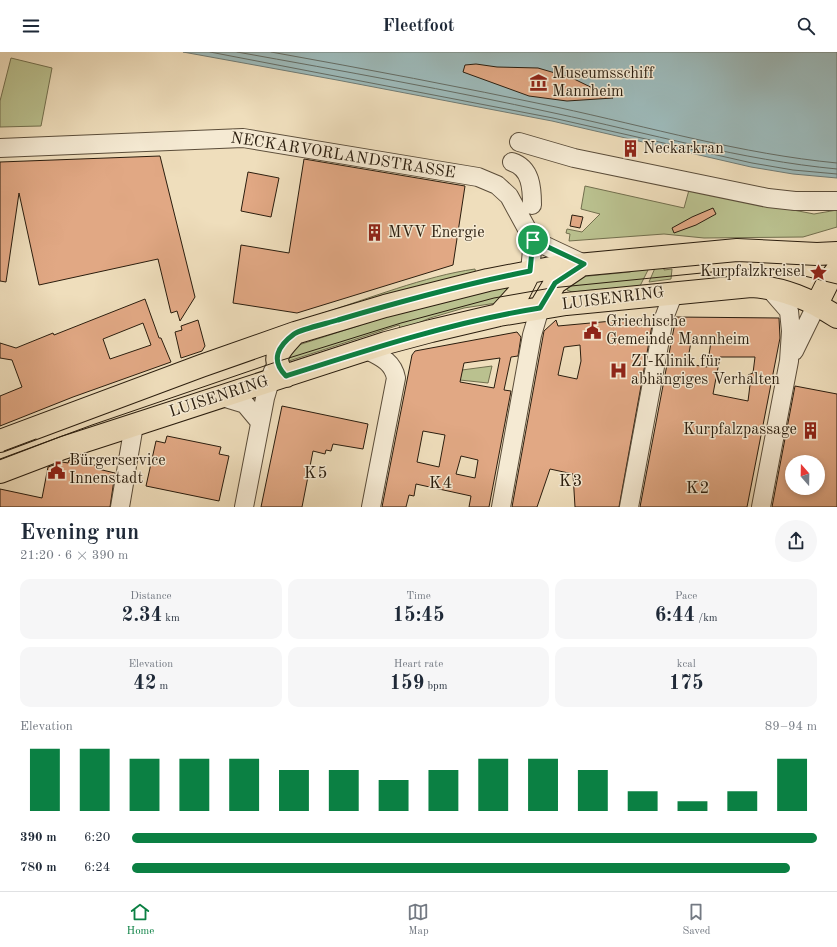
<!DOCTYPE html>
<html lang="en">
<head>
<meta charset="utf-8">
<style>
	body { margin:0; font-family:"Old Standard TT",serif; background:#f6f6f7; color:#1f2937; height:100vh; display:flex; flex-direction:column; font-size:15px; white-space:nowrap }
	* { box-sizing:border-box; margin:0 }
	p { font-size:13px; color:#747a83 }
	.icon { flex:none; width:22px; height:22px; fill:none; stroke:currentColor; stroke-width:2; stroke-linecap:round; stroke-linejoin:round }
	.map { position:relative; height:455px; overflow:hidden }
	.sheet { display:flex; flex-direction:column; background:#fff; flex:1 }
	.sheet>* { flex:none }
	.needle { width:26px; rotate:340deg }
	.tools { position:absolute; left:785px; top:403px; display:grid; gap:8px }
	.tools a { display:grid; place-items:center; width:40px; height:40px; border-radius:50%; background:#fff; box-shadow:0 2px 6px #0003; font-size:20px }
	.pin { position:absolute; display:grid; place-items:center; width:34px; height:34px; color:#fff; margin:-17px; border:2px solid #fff; border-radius:50%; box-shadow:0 1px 4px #0007 }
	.round { display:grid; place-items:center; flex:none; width:42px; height:42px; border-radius:21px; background:#f6f6f7 }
	.summary { display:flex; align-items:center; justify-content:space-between; height:68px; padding:0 20px }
	h1 { font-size:22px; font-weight:700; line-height:30px }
	.figures { display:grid; grid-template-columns:repeat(3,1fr); gap:6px; height:68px; padding:4px 20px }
	.figures div { display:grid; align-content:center; border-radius:10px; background:#f6f6f7; text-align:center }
	.figures b { font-size:20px; font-weight:700 }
	.figures small { font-size:11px; font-weight:400 }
	.figures p { font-size:11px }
	.chart { height:112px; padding:8px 20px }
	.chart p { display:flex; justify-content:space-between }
	.chart svg { width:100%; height:72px; margin-top:4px; stroke:#0b8043; stroke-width:6 }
	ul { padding:0 20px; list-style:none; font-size:13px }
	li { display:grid; grid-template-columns:64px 48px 1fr; align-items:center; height:30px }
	li i { height:10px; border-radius:5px; background:#0b8043 }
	header { display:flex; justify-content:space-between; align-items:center; height:52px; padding:0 20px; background:#fff; font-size:18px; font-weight:700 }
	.tabs { display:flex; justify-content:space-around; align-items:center; height:56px; border-top:1px solid #e0e1e3; background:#fff; font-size:11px; color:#747a83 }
	.tabs a { display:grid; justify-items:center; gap:2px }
	.tabs .on { color:#0b8043 }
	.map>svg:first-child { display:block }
	.green { fill:#bac18f; stroke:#726f4e }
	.water { fill:#9dbaba; stroke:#6f7b75 }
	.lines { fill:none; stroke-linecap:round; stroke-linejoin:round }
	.shore { stroke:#646c64; stroke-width:1 }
	.building { fill:#e1a884; stroke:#2a1d0e; fill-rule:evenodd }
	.minor-casing { stroke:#5b4d3a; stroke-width:20 }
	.major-casing { stroke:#2a1d0e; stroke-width:24 }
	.minor { stroke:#f5ead3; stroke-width:18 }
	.major { stroke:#efdebc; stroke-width:22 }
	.tram { stroke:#2a1d0e; stroke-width:1 }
	.route-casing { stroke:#fff; stroke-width:8 }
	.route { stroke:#0b8043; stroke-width:5 }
	.labels { text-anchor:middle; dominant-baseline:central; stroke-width:3; stroke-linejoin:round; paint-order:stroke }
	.poi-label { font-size:16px; fill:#2a1d0e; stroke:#f5ead3; text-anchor:start }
	.street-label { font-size:16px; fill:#2a1d0e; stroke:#f5ead3 }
	.neighbourhood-label { font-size:17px; letter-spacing:1px; fill:#2a1d0e; stroke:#f5ead3 }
</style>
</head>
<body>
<header><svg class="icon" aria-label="menu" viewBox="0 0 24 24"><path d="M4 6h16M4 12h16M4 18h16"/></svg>Fleetfoot<svg class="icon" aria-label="search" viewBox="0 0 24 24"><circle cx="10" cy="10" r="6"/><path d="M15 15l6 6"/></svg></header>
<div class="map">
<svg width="837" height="455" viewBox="0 0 837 455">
	<rect width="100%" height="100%" fill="#efdebc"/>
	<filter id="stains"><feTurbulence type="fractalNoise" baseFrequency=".005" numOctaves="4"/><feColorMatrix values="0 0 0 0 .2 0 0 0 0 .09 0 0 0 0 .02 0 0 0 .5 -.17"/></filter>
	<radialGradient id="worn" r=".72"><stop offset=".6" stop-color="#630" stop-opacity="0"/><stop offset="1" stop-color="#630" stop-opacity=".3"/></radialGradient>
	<!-- green -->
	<path class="green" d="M11 6 52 16 41 74 0 75V49Z
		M585 134 684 156 689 138 814 162 837 158V175L803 185 704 186 664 182 569 189 570 182 566 181 567 177 582 180 600 162 581 157Z
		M651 212 640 234 572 240 567 238 568 226 630 220 643 213Z
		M664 215V218L672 217 671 227 649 230 655 216Z
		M475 217 476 223 320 262C368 247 425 224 475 217Z
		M514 234 496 251 464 256 430 266 401 278 399 273 289 309 286 300 289 296 358 274 406 254Z
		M492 314 488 331 460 328 462 318Z"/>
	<!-- water -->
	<path class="water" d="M183 0H837V126L793 122 751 115 552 69 337 28Z"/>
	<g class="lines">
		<!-- shore -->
		<path class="shore" d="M210 0 553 66 752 111 793 118 837 122
			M237 0C343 19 449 38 554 61 648 81 741 108 837 117
			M271 0C366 17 461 35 556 55 649 75 742 102 837 111"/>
	</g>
	<!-- building -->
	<path class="building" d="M476 12 497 15 538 16 572 26 613 46 567 49 529 44 463 20 465 13Z
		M160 104 195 245 180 269 177 259 171 261 158 207 39 233 19 141 6 230 0 229V110Z
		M304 107 465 134 453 213 297 261 233 251 241 193 289 201Z
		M248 120 279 126 271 165 241 159Z
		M713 156 716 162 696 173 674 181 672 176 692 165Z
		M572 163 583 165 580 176 570 174Z
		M145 247 159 286H161L171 310 73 345 0 374V344L22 335 12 308 0 306V291L16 296 53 281 54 283ZM143 271 151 293 110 307 103 287Z
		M676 265 779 266 780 286 747 455H640ZM691 290H711L707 315 687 312ZM720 305H755L753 321 748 323 747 328 750 333 748 349 713 342Z
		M645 266 653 268 619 455H575L573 422 550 417 537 455H512L544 279 556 268 558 274ZM580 293 581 309 577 327 558 323 564 295Z
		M198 268 205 294 202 299 181 306 175 280 182 278 181 274Z
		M517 280 521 285 518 304 511 305 504 338 511 339 489 455H469L471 444 416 432 414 444 409 443 406 455H382L412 303 415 299ZM500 306 494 336 460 330 464 311ZM423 379 445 383 439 415 417 410ZM461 404 478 408 475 426 456 422Z
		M795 334 837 342V455H772ZM792 410H818V436H809V438L792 436Z
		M282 354 368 372 363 397 333 392 331 399 326 398 325 402 313 399 302 455H261Z
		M167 384 221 395 219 402 229 404 219 449 146 434 156 389 165 391Z
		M69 408 99 414 98 417 115 421 110 455H0V437L42 446 48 415 62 410 68 411Z"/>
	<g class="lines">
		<defs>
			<path id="minor" d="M519 90 574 106 768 146 795 149H837
				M0 96 243 86 478 125 497 133 509 144 533 188 584 212
				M512 110C531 116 532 136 532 153
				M530 219 533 188
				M367 298C381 305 393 310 396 326L371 455
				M794 299 817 252
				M222 345 245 352 260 370
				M120 455 134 373
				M244 455 265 346 273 319
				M501 455 532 283 540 256
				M629 455 664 266 674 240
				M761 455 789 309 791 279 789 259 768 235"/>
			<path id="major" d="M817 252 828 230 837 218
				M540 256 555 231 580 214
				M499 263 519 241 530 219
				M286 324C268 306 281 297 295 281
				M0 389 201 314 295 281 385 254 488 228 556 215 737 198 817 202 837 201
				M0 420 63 396 134 373 386 291 431 279 499 263 566 252 751 234C784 236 809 247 837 265"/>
		</defs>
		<!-- minor casing -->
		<use href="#minor" class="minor-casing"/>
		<!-- major casing -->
		<use href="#major" class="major-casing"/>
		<!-- minor -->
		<use href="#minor" class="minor"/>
		<!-- major -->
		<use href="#major" class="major"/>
		<!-- tram -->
		<path class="tram" d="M4 399 36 387
			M0 407 92 373 276 310 401 271 494 246 551 236 742 217 780 218 837 232"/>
	</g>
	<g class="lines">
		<defs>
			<path id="route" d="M533 188 584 212 555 231 540 256C453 270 370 297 286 324 270 308 278 294 294 282 301 277 329 271 338 268 402 249 465 232 530 219Z"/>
		</defs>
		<!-- route casing -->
		<use href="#route" class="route-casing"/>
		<!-- route -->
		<use href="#route" class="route"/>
	</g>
	<!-- icons -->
	<defs>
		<symbol id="museum-bare" viewBox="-9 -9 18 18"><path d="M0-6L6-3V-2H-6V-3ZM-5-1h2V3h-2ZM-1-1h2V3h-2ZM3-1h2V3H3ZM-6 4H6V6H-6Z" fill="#8f2418" stroke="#f5ead3" stroke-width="2.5" paint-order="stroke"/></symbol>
		<symbol id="building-bare" viewBox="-9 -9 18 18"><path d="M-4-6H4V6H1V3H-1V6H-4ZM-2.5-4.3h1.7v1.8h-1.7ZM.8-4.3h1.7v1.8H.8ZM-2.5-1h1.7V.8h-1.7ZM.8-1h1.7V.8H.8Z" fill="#8f2418" stroke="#f5ead3" stroke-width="2.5" paint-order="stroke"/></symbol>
		<symbol id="sight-bare" viewBox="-9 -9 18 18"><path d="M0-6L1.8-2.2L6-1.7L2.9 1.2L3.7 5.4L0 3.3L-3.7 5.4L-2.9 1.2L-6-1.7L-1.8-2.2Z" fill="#8f2418" stroke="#f5ead3" stroke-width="2.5" paint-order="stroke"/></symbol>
		<symbol id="civic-bare" viewBox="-9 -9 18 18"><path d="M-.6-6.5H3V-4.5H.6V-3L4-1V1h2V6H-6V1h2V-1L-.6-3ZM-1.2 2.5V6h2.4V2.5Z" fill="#8f2418" stroke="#f5ead3" stroke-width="2.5" paint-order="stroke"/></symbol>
		<symbol id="hospital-bare" viewBox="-9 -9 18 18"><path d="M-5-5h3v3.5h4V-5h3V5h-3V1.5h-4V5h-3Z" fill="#8f2418" stroke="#f5ead3" stroke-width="2.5" paint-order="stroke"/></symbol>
	</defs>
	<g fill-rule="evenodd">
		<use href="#museum-bare" x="526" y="18" width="25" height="25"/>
		<use href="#building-bare" x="618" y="84" width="25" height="25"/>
		<use href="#building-bare" x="362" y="168" width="25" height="25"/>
		<use href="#sight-bare" x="806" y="208" width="25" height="25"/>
		<use href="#civic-bare" x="580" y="266" width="25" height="25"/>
		<use href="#hospital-bare" x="606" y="306" width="25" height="25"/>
		<use href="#building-bare" x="798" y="366" width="25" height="25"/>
		<use href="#civic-bare" x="44" y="406" width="25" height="25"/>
	</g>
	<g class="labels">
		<!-- poi labels -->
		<g class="poi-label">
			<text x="552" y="22">Museumsschiff<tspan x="552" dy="18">Mannheim</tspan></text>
			<text x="643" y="97">Neckarkran</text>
			<text x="388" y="181">MVV Energie</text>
			<text x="805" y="220" text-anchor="end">Kurpfalzkreisel</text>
			<text x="606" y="270">Griechische<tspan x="606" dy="18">Gemeinde Mannheim</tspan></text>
			<text x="631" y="310">ZI-Klinik für<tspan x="631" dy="18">abhängiges Verhalten</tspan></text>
			<text x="797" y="378" text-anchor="end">Kurpfalzpassage</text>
			<text x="69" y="409">Bürgerservice<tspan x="69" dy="18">Innenstadt</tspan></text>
		</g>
		<!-- street labels -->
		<g class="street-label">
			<text transform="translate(343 104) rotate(9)">NECKARVORLANDSTRASSE</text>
			<text transform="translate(613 247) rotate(-7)">LUISENRING</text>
			<text transform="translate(219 345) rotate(-18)">LUISENRING</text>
		</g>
		<!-- neighbourhood labels -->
		<g class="neighbourhood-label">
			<text x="316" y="421">K5</text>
			<text x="571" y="429">K3</text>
			<text x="441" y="431">K4</text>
			<text x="698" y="436">K2</text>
		</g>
	</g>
	<rect width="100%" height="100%" filter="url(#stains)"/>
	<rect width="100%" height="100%" fill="url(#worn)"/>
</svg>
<div class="tools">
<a><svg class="needle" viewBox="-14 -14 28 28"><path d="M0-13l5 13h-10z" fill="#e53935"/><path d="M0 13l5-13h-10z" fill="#747a83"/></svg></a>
</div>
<div class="pin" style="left:533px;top:188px;background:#1e9e55"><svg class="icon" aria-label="arrive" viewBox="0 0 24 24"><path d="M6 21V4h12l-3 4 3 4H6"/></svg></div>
</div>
<section class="sheet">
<div class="summary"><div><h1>Evening run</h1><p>21:20 · 6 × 390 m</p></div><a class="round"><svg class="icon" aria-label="share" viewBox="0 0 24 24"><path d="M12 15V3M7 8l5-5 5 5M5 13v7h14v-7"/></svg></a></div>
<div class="figures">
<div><p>Distance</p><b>2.34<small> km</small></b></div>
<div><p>Time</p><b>15:45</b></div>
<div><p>Pace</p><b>6:44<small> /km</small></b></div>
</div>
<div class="figures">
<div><p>Elevation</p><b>42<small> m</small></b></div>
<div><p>Heart rate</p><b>159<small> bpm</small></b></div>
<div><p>kcal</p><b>175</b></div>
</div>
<div class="chart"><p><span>Elevation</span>89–94 m</p>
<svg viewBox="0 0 160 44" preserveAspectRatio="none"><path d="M5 44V6M15 44V6M25 44V12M35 44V12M45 44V12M55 44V19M65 44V19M75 44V25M85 44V19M95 44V12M105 44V12M115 44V19M125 44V32M135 44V38M145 44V32M155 44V12"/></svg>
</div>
<ul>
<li><b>390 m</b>6:20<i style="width:100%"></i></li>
<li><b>780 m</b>6:24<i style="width:96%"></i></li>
</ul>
</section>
<nav class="tabs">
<a class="on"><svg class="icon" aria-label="home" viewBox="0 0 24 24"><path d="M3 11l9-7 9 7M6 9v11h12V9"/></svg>Home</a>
<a><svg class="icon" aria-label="map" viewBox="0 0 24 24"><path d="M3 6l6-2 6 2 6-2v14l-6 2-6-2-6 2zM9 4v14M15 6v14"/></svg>Map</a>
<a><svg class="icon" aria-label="saved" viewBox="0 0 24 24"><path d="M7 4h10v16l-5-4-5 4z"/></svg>Saved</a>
</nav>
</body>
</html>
